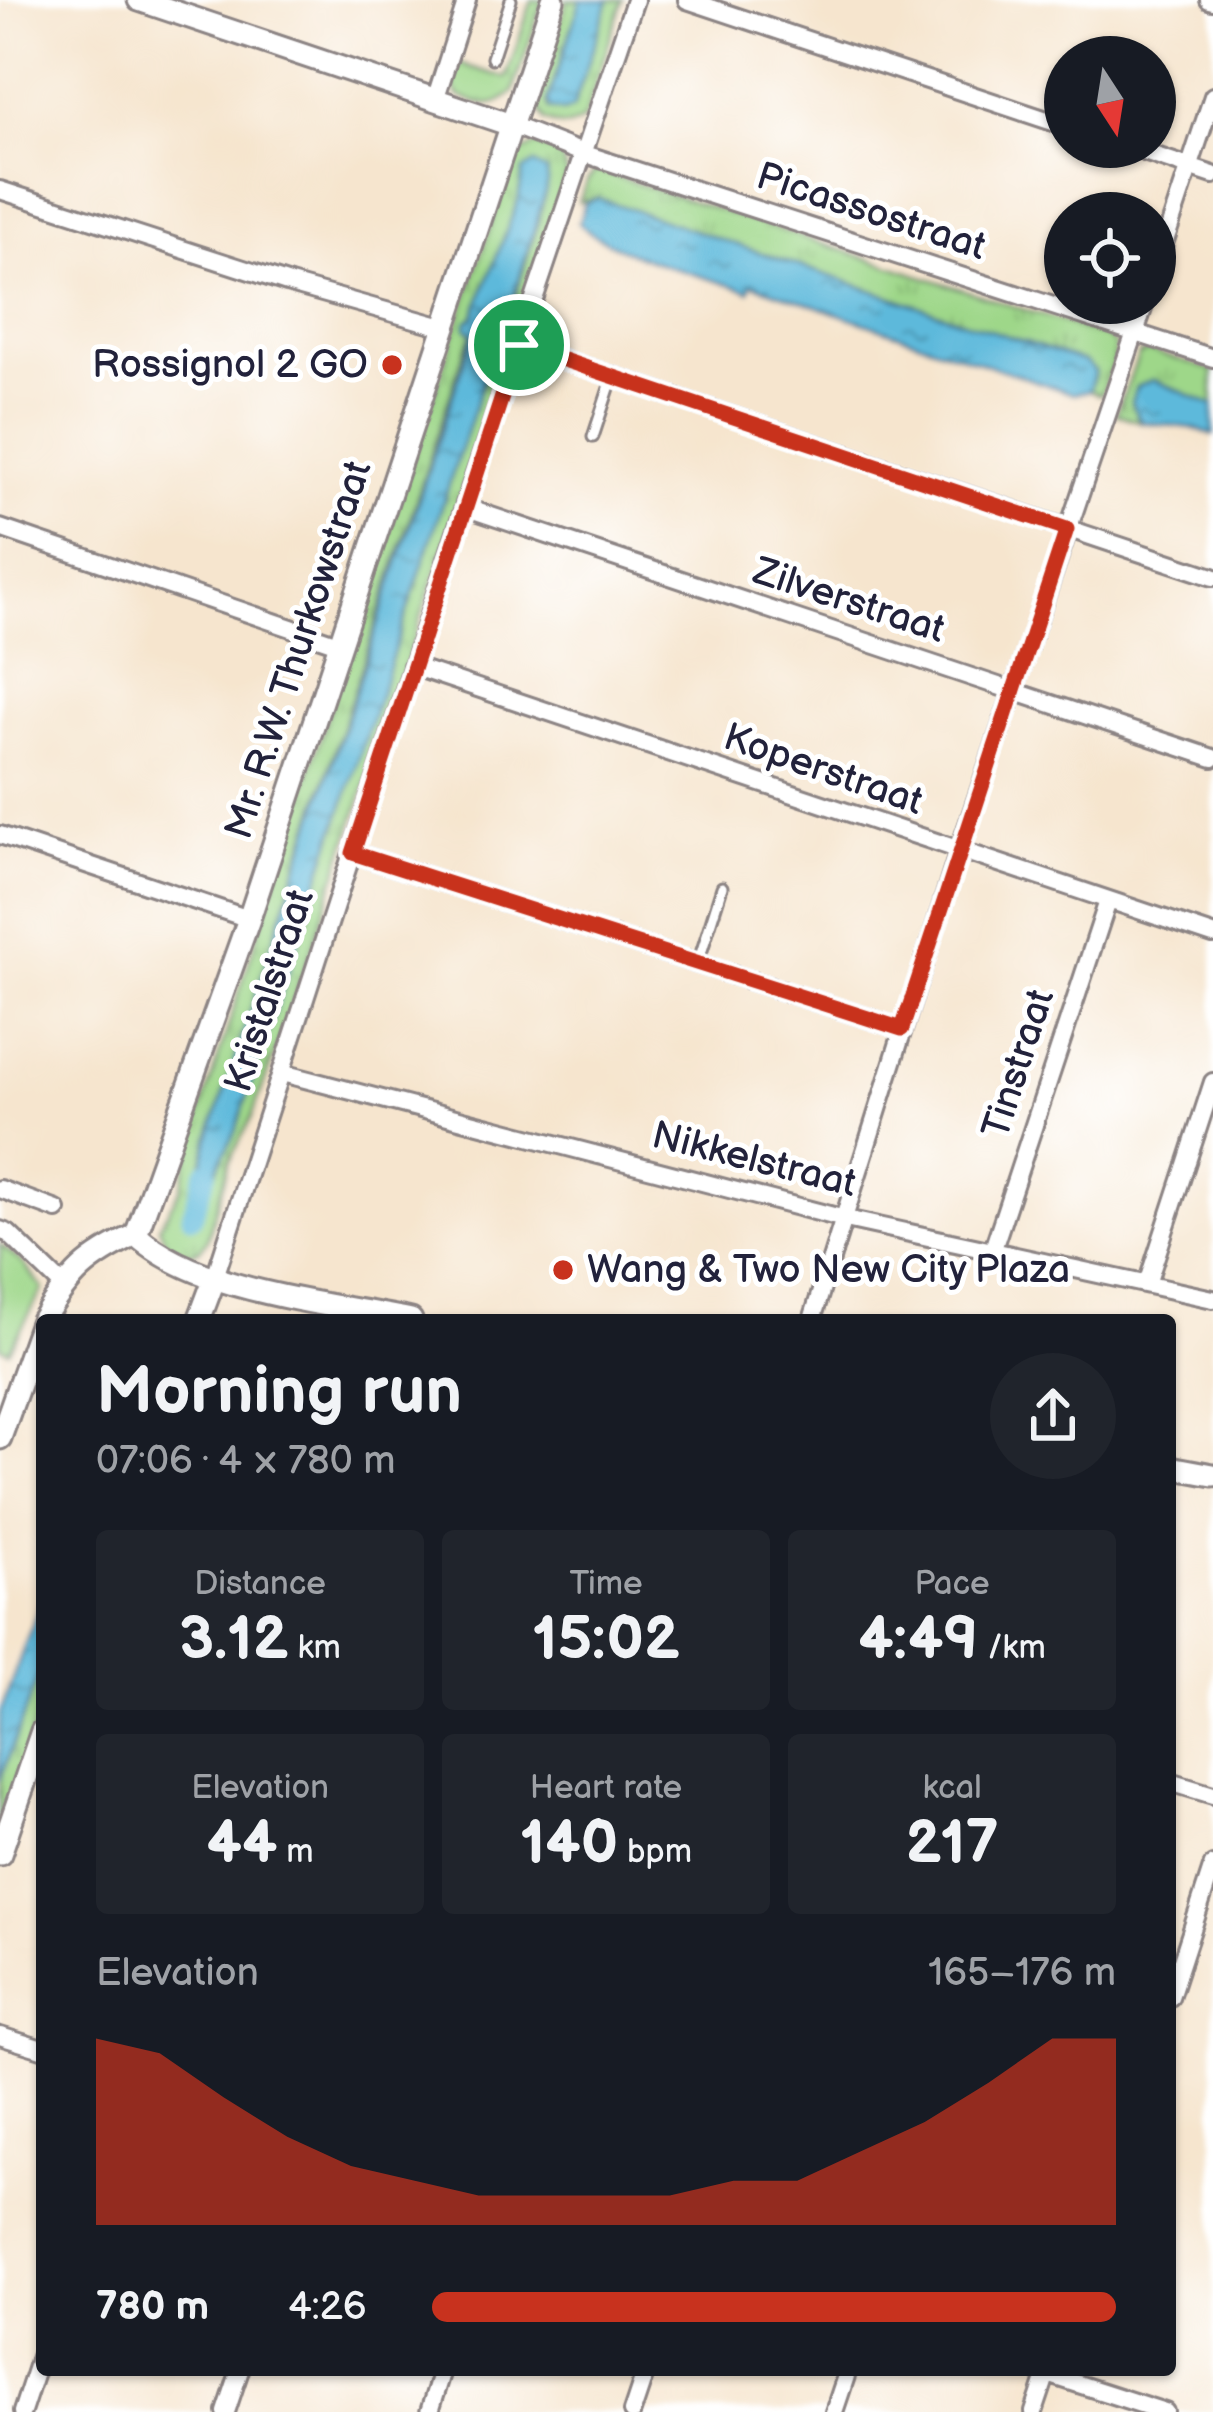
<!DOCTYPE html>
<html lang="en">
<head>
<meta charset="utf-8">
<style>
	body { margin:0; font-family:"Balsamiq Sans",sans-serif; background:#20242c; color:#f1f3f6; height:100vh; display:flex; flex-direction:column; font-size:45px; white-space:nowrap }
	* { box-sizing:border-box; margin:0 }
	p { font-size:39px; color:#9ea1a6 }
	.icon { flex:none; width:66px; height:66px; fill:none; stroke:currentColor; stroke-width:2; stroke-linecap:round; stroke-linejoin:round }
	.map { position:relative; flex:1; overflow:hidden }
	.panel { position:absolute; left:36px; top:1314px; width:1140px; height:1062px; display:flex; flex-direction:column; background:#171b24; border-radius:12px; box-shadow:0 3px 9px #0004 }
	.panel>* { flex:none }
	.needle { width:78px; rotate:168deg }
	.buttons { position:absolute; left:1044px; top:36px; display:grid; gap:24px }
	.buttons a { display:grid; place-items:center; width:132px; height:132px; border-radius:50%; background:#171b24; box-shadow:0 3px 9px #0004; font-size:60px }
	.pin { position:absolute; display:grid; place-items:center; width:102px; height:102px; color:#fff; margin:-51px; border:6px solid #fff; border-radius:50%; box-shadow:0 3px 12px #0007 }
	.round { display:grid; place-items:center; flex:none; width:126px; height:126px; border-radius:63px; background:#20242c }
	.summary { display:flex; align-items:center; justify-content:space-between; height:204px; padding:0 60px }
	h1 { font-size:66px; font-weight:700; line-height:90px }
	.stats { display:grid; grid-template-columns:repeat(3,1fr); gap:18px; height:204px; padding:12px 60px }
	.stats div { display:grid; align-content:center; border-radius:12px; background:#20242c; text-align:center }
	.stats b { font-size:60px; font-weight:700 }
	.stats small { font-size:33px; font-weight:400 }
	.stats p { font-size:33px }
	.chart { height:336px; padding:24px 60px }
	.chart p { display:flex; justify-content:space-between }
	.chart svg { width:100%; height:216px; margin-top:12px; fill:#c8321e; opacity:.7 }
	ul { padding:0 60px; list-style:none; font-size:39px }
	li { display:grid; grid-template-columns:192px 144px 1fr; align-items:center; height:90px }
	li i { height:30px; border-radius:15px; background:#c8321e }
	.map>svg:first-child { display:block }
	.grass { fill:url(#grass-tufts); stroke:#607c62; stroke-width:3; fill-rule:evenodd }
	.garden { fill:#9ed789; stroke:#607c62; stroke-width:3 }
	.water { fill:url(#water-ripples); stroke:#406e8b; stroke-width:3 }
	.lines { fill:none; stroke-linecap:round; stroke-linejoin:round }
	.canal { stroke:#5db9db; stroke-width:21 }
	.service-casing { stroke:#8c8484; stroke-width:15 }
	.minor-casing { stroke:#8c8484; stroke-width:22 }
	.tertiary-casing { stroke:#8c8484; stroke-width:27 }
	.service { stroke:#fff; stroke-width:9 }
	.minor { stroke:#fff; stroke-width:16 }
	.tertiary { stroke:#fff; stroke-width:21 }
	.route-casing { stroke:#fff; stroke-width:24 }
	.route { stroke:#c8321e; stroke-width:15 }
	.poi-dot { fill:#c8321e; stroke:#fff; stroke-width:4.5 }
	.labels { text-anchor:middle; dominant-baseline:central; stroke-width:10; stroke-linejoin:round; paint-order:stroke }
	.street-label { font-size:39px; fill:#22223b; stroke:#fff }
	.poi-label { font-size:39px; fill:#22223b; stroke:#fff; text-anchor:end }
</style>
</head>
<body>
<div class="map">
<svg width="1213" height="2412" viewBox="0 0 1213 2412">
	<defs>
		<pattern id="grass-tufts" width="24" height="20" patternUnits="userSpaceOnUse" patternTransform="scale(3)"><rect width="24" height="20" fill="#9ed789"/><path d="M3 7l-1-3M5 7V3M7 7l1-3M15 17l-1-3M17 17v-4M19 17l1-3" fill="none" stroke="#88b877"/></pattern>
		<pattern id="water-ripples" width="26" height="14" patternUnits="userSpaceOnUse" patternTransform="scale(3)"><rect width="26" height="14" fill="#5db9db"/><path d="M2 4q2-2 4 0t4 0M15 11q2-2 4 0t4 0" fill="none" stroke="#4c96b3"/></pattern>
	</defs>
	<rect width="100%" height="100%" fill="#fff"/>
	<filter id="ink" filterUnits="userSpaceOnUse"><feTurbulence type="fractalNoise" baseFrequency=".00833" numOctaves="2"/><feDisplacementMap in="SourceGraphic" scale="24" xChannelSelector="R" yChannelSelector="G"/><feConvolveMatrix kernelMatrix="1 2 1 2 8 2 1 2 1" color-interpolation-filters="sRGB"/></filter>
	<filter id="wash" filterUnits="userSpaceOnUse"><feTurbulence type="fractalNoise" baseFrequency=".004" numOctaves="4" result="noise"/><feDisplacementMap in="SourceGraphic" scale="48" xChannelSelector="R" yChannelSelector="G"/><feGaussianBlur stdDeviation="2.7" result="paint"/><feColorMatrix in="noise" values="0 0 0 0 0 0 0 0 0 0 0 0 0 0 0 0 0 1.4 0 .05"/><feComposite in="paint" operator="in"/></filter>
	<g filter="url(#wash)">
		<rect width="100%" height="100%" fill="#f6e5ce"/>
		<!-- grass -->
		<path class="grass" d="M532 0H543L513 92C495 111 480 104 458 96L452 81 457 63 506 78Z
			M567 0H581L548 101 573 108 609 0H623L584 119C569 130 561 127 545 121L536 102Z
			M536 145 560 154 567 174 315 939 252 1117 229 1162 207 1240 200 1250 184 1255 169 1250 159 1226 181 1188 194 1133 353 636 514 156ZM546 171C551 199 509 310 499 346L491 357 236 1130 203 1196 195 1192 209 1138 465 349 474 333 473 318 518 201 523 172Z
			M596 170 1106 336 1115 345 1114 359 1101 395 1089 391 1095 371 1085 362 598 198 579 202 587 181Z
			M1149 351 1213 370V405L1153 380 1135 412 1141 422 1116 414 1139 354Z
			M42 1666V1705L0 1828V1780Z"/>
		<!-- garden -->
		<path class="garden" d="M0 1244 24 1264 43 1289 9 1351 0 1347Z"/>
		<!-- water -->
		<path class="water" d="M581 0H609L573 108 563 112 550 109 548 101Z
			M534 164 546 171 548 183 499 346 491 357 236 1130 203 1197 195 1193 209 1138 473 334 466 327 467 321 473 318 518 201 523 171Z
			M598 198 1085 362 1095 371 1089 391 1073 394 752 284 749 291C705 276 609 254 579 223L585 203Z
			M1153 380 1213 405V435L1192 428 1141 422 1131 402 1136 387Z
			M42 1598V1666L0 1780V1713Z"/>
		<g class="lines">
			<!-- canal -->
			<path class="canal" d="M192 1216 206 1172"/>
		</g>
	</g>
	<g filter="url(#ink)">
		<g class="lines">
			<defs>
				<path id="service" d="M492 58 511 0
					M593 437 613 376
					M698 963 722 887"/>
				<path id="minor" d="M687 0 1065 126
					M1209 0 1213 1
					M435 100 467 0
					M511 125 585 154 1213 358
					M1129 147 1213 175
					M0 190 290 284 443 327
					M1155 271 1213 96
					M519 345 1213 577
					M464 507 1213 758
					M0 528 338 644
					M412 666 1213 935
					M0 835 249 919
					M353 853 902 1029
					M282 1073 841 1218 1213 1299
					M0 1189 57 1210
					M0 1230 8 1233 63 1286
					M993 1249 1108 901
					M214 1280 464 507 635 0
					M1147 1284 1213 1082
					M812 1320 959 851 1145 303
					M1170 1782 1213 1795
					M1170 1997 1213 1865
					M0 2036 42 2049
					M1035 2370 1165 2412
					M22 2412 42 2351
					M226 2412 240 2370
					M429 2412 442 2370
					M632 2412 646 2370
					M834 2412 848 2370
					M1034 2412 1048 2370"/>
				<path id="tertiary" d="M139 0 511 125
					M136 1235C197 1292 329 1303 411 1320
					M42 1320C71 1274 87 1258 136 1235L249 919 553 0
					M199 1320 214 1280
					M0 1438 42 1320
					M1170 1467 1213 1475
					M0 1854 42 1731"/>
			</defs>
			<!-- service casing -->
			<use href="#service" class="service-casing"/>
			<!-- minor casing -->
			<use href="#minor" class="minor-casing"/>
			<!-- tertiary casing -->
			<use href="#tertiary" class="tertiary-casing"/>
			<!-- service -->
			<use href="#service" class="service"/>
			<!-- minor -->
			<use href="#minor" class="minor"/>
			<!-- tertiary -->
			<use href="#tertiary" class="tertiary"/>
		</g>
	</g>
	<g class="lines" filter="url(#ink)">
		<defs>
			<path id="route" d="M519 345 1067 529 902 1029 353 853Z"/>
		</defs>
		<!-- route casing -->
		<use href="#route" class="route-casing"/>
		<!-- route -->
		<use href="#route" class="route"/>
	</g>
	<!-- markers -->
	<g class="poi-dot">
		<circle cx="392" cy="365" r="12"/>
		<circle cx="563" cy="1270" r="12"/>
	</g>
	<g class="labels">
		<!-- street labels -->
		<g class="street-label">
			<text transform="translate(871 212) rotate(18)">Picassostraat</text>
			<text transform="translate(849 601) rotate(18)">Zilverstraat</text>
			<text transform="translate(299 650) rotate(-72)">Mr. R.W. Thurkowstraat</text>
			<text transform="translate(823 770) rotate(19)">Koperstraat</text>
			<text transform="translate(270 991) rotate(-72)">Kristalstraat</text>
			<text transform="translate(1019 1064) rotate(-72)">Tinstraat</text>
			<text transform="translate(754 1160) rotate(14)">Nikkelstraat</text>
		</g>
		<!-- poi labels -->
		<g class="poi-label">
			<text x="368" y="365">Rossignol 2 GO</text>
			<text x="587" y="1270" text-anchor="start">Wang &amp; Two New City Plaza</text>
		</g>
	</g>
</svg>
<div class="buttons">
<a><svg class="needle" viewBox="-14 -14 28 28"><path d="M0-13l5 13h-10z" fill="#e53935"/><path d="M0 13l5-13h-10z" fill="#9ea1a6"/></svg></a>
<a><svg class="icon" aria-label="locate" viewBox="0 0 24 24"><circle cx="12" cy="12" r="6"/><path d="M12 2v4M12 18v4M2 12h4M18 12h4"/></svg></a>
</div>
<div class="pin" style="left:519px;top:345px;background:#1e9e55"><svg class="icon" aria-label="arrive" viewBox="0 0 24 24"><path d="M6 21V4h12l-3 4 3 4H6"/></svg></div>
<section class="panel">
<div class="summary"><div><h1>Morning run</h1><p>07:06 · 4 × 780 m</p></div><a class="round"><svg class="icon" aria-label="share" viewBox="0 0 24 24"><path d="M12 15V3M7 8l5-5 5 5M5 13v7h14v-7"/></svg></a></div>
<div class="stats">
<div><p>Distance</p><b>3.12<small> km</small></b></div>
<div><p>Time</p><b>15:02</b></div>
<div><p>Pace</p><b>4:49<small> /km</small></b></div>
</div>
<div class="stats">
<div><p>Elevation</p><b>44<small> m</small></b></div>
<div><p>Heart rate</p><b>140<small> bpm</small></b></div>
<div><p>kcal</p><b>217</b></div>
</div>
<div class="chart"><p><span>Elevation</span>165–176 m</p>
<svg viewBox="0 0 160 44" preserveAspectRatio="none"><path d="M0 44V6L10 9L20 18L30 26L40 32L50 35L60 38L70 38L80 38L90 38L100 35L110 35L120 29L130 23L140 15L150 6L160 6V44z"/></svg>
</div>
<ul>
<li><b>780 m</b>4:26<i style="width:100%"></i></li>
</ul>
</section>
</div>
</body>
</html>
